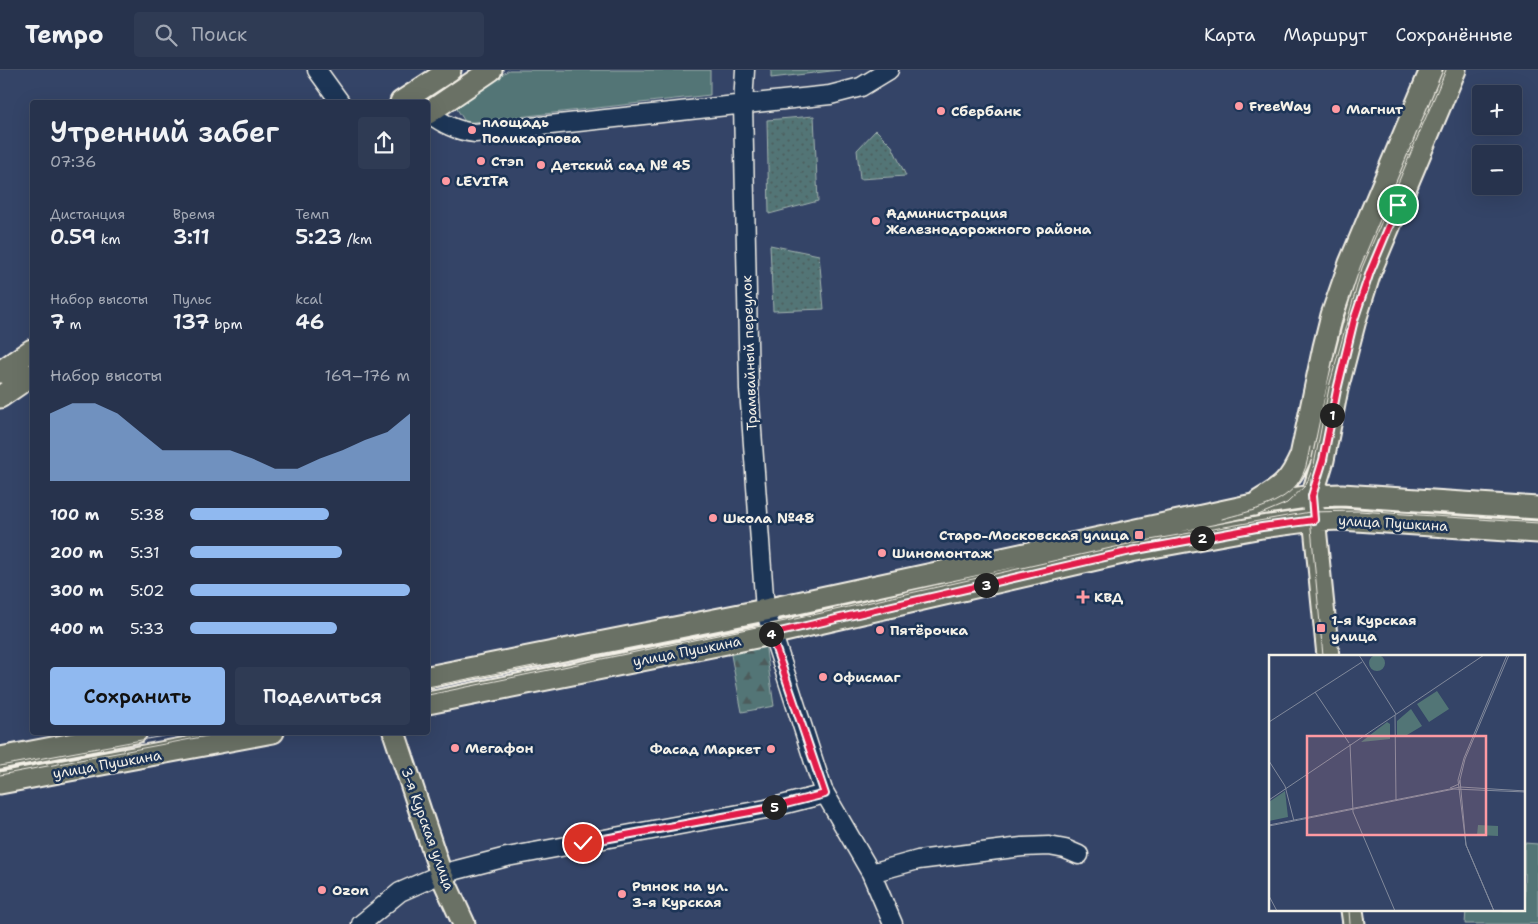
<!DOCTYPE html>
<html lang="ru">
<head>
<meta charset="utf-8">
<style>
	body { margin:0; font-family:"Shantell Sans",sans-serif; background:#2f3b54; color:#f1f3f6; height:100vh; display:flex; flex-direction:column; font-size:19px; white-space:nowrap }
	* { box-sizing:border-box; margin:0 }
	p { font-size:16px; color:#a4aab6 }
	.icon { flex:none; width:28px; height:28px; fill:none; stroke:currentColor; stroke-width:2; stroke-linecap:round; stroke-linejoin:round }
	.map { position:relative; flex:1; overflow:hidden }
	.sheet { position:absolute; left:30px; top:30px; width:400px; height:635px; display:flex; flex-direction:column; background:#27334d; border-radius:5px; box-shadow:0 5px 20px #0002,0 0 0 1px #434e65 }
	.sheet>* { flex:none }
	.controls { position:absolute; left:1472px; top:15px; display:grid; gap:10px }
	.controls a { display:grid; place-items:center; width:50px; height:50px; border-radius:5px; background:#27334d; box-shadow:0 5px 20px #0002,0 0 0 1px #434e65; font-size:25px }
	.pin { position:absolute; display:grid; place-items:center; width:42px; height:42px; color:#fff; margin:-21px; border:2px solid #fff; border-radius:50%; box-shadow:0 1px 5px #0007 }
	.km { position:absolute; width:25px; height:25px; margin:-12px; border-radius:50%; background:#222; color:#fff; font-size:14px; line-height:25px; text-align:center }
	.round { display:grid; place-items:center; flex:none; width:52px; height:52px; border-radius:5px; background:#2f3b54 }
	.headline { display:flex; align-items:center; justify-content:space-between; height:85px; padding:0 20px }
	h1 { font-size:28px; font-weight:600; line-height:38px }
	.metrics { display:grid; grid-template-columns:repeat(3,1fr); gap:8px; height:85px; padding:5px 20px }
	.metrics div { display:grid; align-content:center }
	.metrics b { font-size:21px; font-weight:600 }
	.metrics small { font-size:14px; font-weight:400 }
	.metrics p { font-size:14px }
	.chart { height:140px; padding:10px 20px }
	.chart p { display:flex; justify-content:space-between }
	.chart svg { width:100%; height:90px; margin-top:5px; fill:#90b9f0; opacity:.7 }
	.button { display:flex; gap:10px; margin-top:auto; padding:10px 20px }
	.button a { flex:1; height:58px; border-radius:5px; background:#90b9f0; color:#111; font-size:20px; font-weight:600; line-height:58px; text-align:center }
	.button a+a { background:#2f3b54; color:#f1f3f6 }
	ul { padding:0 20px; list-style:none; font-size:16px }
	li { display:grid; grid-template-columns:80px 60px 1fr; align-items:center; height:38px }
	li i { height:12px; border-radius:6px; background:#90b9f0 }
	header { display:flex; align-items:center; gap:30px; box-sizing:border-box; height:70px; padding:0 25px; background:#27334d; border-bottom:1px solid #434e65 }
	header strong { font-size:24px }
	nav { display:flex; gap:28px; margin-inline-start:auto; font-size:18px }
	.search { width:350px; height:45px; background:#2f3b54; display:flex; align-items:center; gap:12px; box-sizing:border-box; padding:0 18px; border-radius:5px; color:#a4aab6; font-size:19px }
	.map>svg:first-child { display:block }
	.grass { fill:url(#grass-dots); stroke:#a3b3af }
	.forest { fill:url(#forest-firs); stroke:#a3b3af }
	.green { fill:#527576; stroke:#a3b3af }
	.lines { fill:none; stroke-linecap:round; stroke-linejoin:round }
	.minor-casing { stroke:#f4f1e8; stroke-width:21 }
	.major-casing { stroke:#f4f1e8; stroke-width:25 }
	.minor { stroke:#1d3557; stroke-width:18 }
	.major { stroke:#6b7165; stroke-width:21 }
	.tram { stroke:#f4f1e8; stroke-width:1 }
	.route-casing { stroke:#fff; stroke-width:10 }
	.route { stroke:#e11d48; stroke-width:6 }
	.poi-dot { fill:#ff9aa2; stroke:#1d3557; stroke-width:2 }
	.labels { text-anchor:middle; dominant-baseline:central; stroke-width:5; stroke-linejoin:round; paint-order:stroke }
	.poi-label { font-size:14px; font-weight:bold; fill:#f4f1e8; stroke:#1d3557; text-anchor:start }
	.street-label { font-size:14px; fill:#f4f1e8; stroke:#1d3557 }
	.inset-road { fill:none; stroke:#81899b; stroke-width:1 }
	.view { fill:#ff9aa2; fill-opacity:0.15; stroke:#ff9aa2; stroke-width:2.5 }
	.inset-edge { fill:none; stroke:#f4f1e8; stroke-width:2.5 }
</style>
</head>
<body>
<header>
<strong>Tempo</strong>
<div class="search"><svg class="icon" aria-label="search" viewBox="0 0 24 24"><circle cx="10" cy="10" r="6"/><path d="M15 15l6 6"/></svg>Поиск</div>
<nav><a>Карта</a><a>Маршрут</a><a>Сохранённые</a></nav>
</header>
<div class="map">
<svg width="1538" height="854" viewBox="0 0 1538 854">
	<defs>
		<pattern id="grass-dots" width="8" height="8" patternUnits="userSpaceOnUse" patternTransform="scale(1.25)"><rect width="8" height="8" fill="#527576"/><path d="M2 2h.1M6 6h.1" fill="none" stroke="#4d5c5c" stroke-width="1.8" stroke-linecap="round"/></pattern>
		<pattern id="forest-firs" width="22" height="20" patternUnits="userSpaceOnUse" patternTransform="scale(1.25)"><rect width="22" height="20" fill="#527576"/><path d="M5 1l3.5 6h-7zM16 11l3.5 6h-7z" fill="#4d5c5c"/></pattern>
	</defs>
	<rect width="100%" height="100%" fill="#344467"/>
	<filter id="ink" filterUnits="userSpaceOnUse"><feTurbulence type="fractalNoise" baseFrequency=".02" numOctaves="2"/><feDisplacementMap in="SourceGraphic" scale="10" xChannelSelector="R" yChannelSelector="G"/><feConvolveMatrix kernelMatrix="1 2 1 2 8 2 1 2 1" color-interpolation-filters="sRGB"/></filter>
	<g filter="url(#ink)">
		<!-- grass -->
		<path class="grass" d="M814 46 818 131 769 144 767 50Z
			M876 60 892 76 906 106 860 109 857 80Z
			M770 175 819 185 824 239 773 241Z"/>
		<!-- forest -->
		<path class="forest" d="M765 573 774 636 742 642 730 580Z"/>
		<!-- green -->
		<path class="green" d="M509 0H710V25L466 53 455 36Z
			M771 0H840L771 8Z
			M1524 773 1538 774V854H1465L1466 840H1524Z"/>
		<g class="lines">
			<defs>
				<path id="minor" d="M317 0 340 32
					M745 0 743 34 749 319 765 540 823 720 871 803 893 854
					M428 43C444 54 456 61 475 63L830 25 861 17 889 0
					M871 803 918 790 1022 777 1049 776 1065 779 1079 785
					M361 854 400 822 441 804 507 787 766 739 825 724"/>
				<path id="major" d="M401 32 450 0
					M428 43 491 0
					M0 302 32 280
					M0 327 32 305
					M1312 426 1323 390 1337 319 1355 250 1370 202 1455 0
					M1259 431C1283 417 1290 411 1301 386L1324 277 1332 245 1350 193 1431 0
					M1313 437 1328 586
					M428 607 765 540 1253 435 1312 426 1342 425 1538 438
					M428 633 771 564 1131 481 1262 457 1314 450 1341 449 1538 462
					M394 662 441 804 464 854
					M0 688 136 662
					M0 713 273 662
					M1352 840 1354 854"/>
			</defs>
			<!-- minor casing -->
			<use href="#minor" class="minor-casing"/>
			<!-- major casing -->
			<use href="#major" class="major-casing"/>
			<!-- minor -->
			<use href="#minor" class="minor"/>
			<!-- major -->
			<use href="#major" class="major"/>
			<!-- tram -->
			<path class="tram" d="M1311 409 1309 436 1323 586
				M1256 446 1287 433 1306 415 1314 395 1330 313 1362 198 1446 0
				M1222 449C1250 441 1290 434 1303 404 1307 396 1308 386 1310 377
				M428 617 538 595
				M428 625 795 549 1133 473 1310 442 1359 441 1538 453
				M0 696 185 662
				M0 705 228 662
				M1349 840 1350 854"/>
		</g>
	</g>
	<g class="lines" filter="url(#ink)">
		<defs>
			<path id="route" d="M583 773 766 739 825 724 771 564 1131 481 1262 457 1314 450 1312 426 1323 390 1337 320 1354 250 1370 202 1398 135"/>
		</defs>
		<!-- route casing -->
		<use href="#route" class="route-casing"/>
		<!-- route -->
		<use href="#route" class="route"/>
	</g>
	<!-- markers -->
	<g class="poi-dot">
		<circle cx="1239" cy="36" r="5"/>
		<circle cx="1336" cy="39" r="5"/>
		<circle cx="941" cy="41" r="5"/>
		<circle cx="472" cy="60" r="5"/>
		<circle cx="481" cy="91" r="5"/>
		<circle cx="541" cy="95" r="5"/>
		<circle cx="446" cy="111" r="5"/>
		<circle cx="876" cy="151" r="5"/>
		<circle cx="713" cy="448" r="5"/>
		<rect x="1134" y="460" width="10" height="10" rx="2.5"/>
		<circle cx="882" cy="483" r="5"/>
		<path d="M1080.5 519.5h5v5h5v5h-5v5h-5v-5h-5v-5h5z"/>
		<rect x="1316" y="553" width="10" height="10" rx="2.5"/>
		<circle cx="880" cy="560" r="5"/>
		<circle cx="823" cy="607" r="5"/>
		<circle cx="455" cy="678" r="5"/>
		<circle cx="771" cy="679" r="5"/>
		<circle cx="322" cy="820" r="5"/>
		<circle cx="622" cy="824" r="5"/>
	</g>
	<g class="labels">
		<!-- poi labels -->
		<g class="poi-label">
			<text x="1249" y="36">FreeWay</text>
			<text x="1346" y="39">Магнит</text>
			<text x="951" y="41">Сбербанк</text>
			<text x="482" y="52">площадь<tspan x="482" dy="16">Поликарпова</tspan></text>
			<text x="491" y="91">Стэп</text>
			<text x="551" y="95">Детский сад № 45</text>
			<text x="456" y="111">LEVITA</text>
			<text x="886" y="143">Администрация<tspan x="886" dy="16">Железнодорожного района</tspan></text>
			<text x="723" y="448">Школа №48</text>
			<text x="1129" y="465" text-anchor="end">Старо-Московская улица</text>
			<text x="892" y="483">Шиномонтаж</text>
			<text x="1094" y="527">КВД</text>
			<text x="1331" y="550">1-я Курская<tspan x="1331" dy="16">улица</tspan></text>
			<text x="890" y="560">Пятёрочка</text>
			<text x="833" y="607">Офисмаг</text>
			<text x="465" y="678">Мегафон</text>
			<text x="761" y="679" text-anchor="end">Фасад Маркет</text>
			<text x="632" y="816">Рынок на ул.<tspan x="632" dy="16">3-я Курская</tspan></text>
			<text x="332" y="820">Ozon</text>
		</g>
		<!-- street labels -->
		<g class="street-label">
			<text transform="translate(749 283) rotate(-92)">Трамвайный переулок</text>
			<text transform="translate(1393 453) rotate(3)">улица Пушкина</text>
			<text transform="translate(687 581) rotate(-11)">улица Пушкина</text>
			<text transform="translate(107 694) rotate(-10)">улица Пушкина</text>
			<text transform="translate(428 759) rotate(70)">3-я Курская улица</text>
		</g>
	</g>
	<!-- overview -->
	<g transform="translate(1269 585)">
		<rect width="256" height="256" fill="#344467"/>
		<path d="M100 8a8 8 0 1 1 16 0a8 8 0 1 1-16 0ZM168 36 180 54 160 67 148 49ZM142 54 153 71 138 80 128 82V66ZM118 67 121 69V84L92 87ZM16 136 19 162 0 166V147ZM209 170 229 171V181L208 180Z" fill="#527576"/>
		<path class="inset-road" d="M90 0 127 59M46 37 80 88M126 60 127 145M0 67 93 7M81 89 84 157 126 256M0 106 16 131 25 166M191 125 197 190 225 256M181 133 190 129 196 104 240 0M0 145 215 0M0 170 191 132 257 136M0 171 185 134 257 137M0 241 8 256M225 256 197 190 189 125 195 103 238 0"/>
		<path class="view" d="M38 81H217V180H38Z"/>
		<rect width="256" height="256" class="inset-edge"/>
	</g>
</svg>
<div class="controls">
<a>+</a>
<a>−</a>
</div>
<div class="pin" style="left:1398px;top:135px;background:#1e9e55"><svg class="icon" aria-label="arrive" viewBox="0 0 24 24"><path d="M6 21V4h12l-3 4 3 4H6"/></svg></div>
<div class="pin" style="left:583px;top:773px;background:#d93025"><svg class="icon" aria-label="check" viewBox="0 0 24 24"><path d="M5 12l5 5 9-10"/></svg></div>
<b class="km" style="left:1332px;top:345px">1</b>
<b class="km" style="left:1202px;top:468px">2</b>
<b class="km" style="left:986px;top:515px">3</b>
<b class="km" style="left:771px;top:564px">4</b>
<b class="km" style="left:774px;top:737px">5</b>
<section class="sheet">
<div class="headline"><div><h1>Утренний забег</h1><p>07:36</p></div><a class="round"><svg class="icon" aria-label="share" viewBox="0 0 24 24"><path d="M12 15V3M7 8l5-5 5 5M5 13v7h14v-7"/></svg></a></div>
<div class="metrics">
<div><p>Дистанция</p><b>0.59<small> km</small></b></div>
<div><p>Время</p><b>3:11</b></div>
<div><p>Темп</p><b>5:23<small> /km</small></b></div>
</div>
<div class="metrics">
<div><p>Набор высоты</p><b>7<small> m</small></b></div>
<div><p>Пульс</p><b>137<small> bpm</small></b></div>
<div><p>kcal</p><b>46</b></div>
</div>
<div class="chart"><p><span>Набор высоты</span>169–176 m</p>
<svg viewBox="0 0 160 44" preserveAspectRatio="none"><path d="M0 44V11L10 6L20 6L30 11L40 20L50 29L60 29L70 29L80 29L90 33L100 38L110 38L120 33L130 29L140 24L150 20L160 11V44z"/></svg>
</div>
<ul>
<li><b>100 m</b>5:38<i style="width:63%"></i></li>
<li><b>200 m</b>5:31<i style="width:69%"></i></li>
<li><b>300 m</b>5:02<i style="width:100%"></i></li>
<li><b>400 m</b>5:33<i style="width:67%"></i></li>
</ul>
<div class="button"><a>Сохранить</a><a>Поделиться</a></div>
</section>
</div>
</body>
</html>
